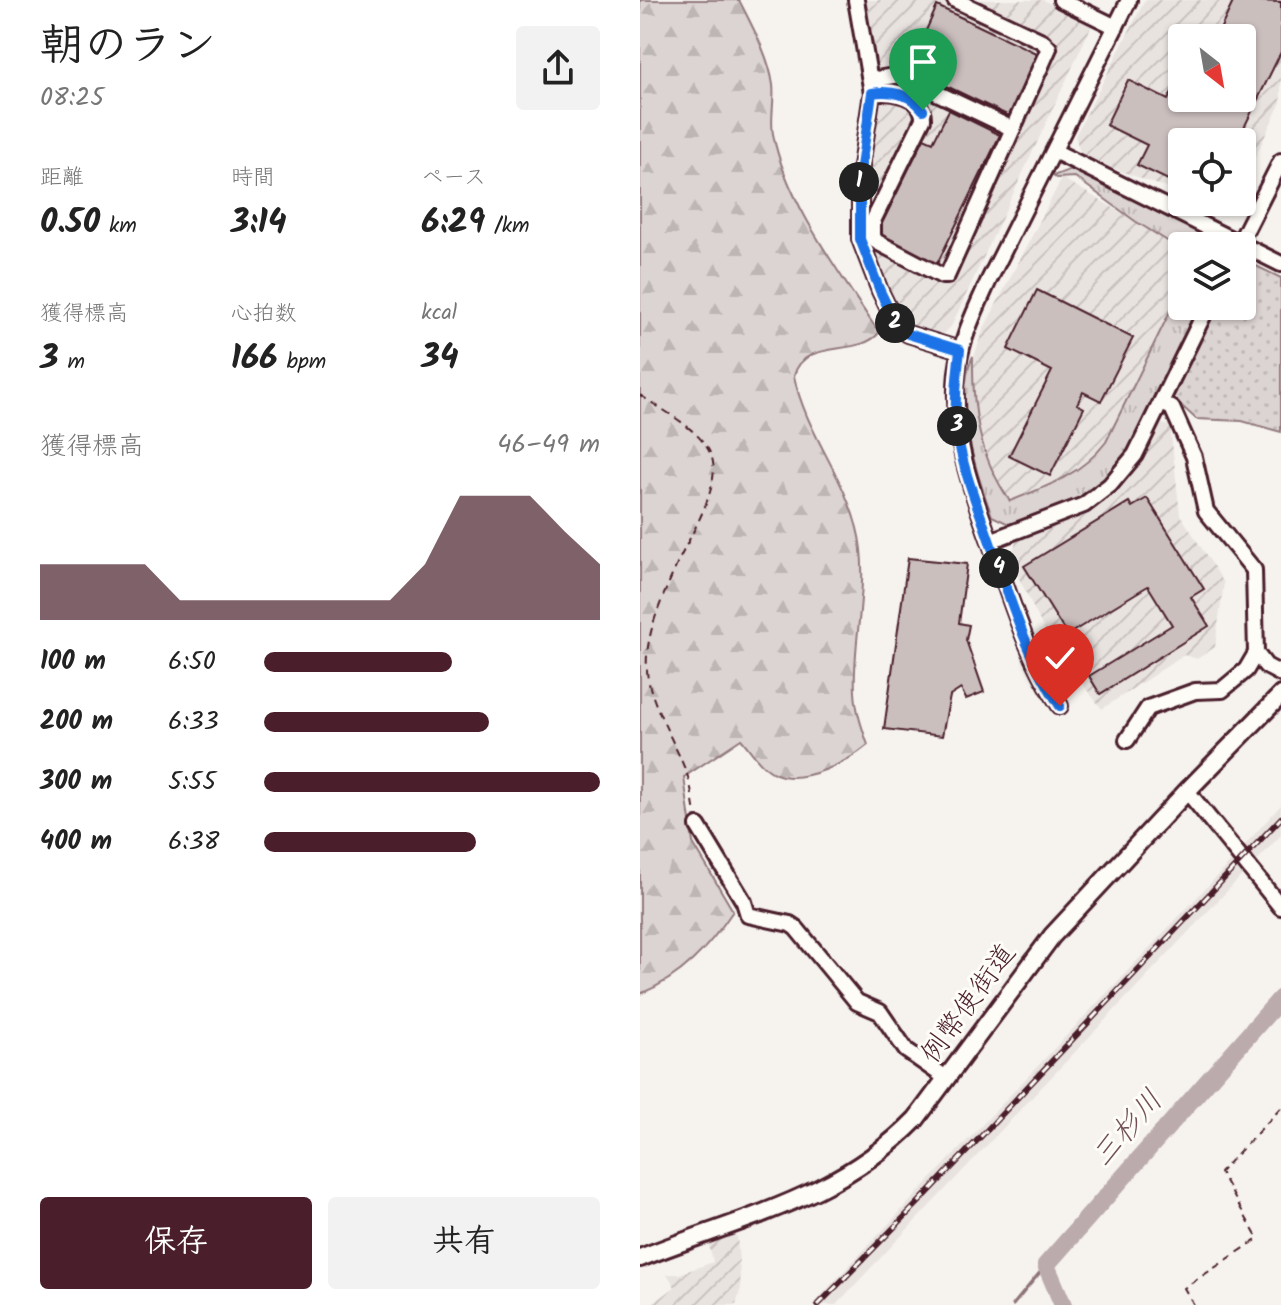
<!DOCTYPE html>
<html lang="ja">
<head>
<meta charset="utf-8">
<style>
	body { margin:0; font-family:Kalam,"Klee One",sans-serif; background:#f2f2f2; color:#222; height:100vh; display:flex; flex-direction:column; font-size:30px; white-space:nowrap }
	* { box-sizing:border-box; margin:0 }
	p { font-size:26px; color:#767676 }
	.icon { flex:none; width:44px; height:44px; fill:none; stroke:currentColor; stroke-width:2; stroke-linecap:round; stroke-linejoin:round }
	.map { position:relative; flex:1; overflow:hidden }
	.panel { display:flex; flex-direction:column; background:#fff; width:640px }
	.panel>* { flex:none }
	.needle { width:52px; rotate:149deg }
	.controls { position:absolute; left:528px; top:24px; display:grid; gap:16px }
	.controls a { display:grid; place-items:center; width:88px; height:88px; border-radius:8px; background:#fff; box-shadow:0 2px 6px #0004; font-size:40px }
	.pin { position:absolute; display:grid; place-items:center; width:68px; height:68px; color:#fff; margin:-82px -34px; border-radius:50% 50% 50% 0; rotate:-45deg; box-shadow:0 0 8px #0007 }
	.pin .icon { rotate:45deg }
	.km { position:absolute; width:40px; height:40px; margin:-20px; border-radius:50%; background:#222; color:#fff; font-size:22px; line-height:40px; text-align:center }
	.round { display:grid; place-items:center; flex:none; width:84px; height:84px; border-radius:8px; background:#f2f2f2 }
	.summary { display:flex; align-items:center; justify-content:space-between; height:136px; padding:0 40px }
	h1 { font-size:44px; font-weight:700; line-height:60px }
	.stats { display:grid; grid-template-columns:repeat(3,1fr); gap:12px; height:136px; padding:8px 40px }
	.stats div { display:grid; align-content:center }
	.stats b { font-size:34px; font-weight:700 }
	.stats small { font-size:22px; font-weight:400 }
	.stats p { font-size:22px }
	.chart { height:224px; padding:16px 40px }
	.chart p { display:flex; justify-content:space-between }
	.chart svg { width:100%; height:144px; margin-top:8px; fill:#4a1f2b; opacity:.7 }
	.primary-button { display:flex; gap:16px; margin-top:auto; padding:16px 40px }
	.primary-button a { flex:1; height:92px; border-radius:8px; background:#4a1f2b; color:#fff; font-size:32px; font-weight:700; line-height:92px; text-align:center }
	.primary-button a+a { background:#f2f2f2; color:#222 }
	ul { padding:0 40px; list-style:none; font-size:26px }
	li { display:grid; grid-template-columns:128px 96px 1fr; align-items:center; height:60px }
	li i { height:20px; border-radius:10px; background:#4a1f2b }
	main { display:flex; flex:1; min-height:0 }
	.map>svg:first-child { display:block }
	.built { fill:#e9e3e0 }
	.industrial { fill:url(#industrial-furrows); fill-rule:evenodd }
	.grass { fill:url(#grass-tufts); stroke:#937a7e; stroke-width:2 }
	.forest { fill:url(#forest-firs); stroke:#937a7e; stroke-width:2 }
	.park { fill:url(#park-dots); stroke:#937a7e; stroke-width:2 }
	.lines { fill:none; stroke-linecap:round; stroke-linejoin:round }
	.stream { stroke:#8e7378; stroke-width:3 }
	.river { stroke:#bbabac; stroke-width:18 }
	.building { fill:#cbbfbe; stroke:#4a1f2b; stroke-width:2 }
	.minor-casing { stroke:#4a1f2b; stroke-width:20 }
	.major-casing { stroke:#4a1f2b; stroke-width:22 }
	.path { stroke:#4a1f2b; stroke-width:2; stroke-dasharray:8 6; stroke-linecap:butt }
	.minor { stroke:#fdfcf7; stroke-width:14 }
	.major { stroke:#fdfcf7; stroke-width:16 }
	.rail-casing { stroke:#4a1f2b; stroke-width:6 }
	.rail { stroke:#fdfcf7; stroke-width:3; stroke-dasharray:9; stroke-linecap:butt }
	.route-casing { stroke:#fff; stroke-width:16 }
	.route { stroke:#1a73e8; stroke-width:10 }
	.labels { text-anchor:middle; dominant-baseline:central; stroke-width:6; stroke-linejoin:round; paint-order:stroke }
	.street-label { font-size:28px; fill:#4a1f2b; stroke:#fdfcf7 }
	.water-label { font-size:30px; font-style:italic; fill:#725058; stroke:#fdfcf7 }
</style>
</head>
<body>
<main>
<section class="panel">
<div class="summary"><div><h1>朝のラン</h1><p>08:25</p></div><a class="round"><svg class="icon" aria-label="share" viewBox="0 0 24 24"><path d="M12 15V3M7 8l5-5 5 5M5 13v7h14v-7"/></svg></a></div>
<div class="stats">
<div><p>距離</p><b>0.50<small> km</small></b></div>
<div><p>時間</p><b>3:14</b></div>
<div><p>ペース</p><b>6:29<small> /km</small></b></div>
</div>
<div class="stats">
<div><p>獲得標高</p><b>3<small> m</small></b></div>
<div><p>心拍数</p><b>166<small> bpm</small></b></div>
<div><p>kcal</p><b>34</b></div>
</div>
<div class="chart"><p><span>獲得標高</span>46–49 m</p>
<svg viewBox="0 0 160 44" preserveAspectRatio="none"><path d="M0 44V27L10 27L20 27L30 27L40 38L50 38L60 38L70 38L80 38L90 38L100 38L110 27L120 6L130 6L140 6L150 17L160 27V44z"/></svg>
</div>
<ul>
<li><b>100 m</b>6:50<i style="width:56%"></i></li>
<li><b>200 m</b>6:33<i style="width:67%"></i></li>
<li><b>300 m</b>5:55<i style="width:100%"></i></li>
<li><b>400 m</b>6:38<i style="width:63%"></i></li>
</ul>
<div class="primary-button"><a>保存</a><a>共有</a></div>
</section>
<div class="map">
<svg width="641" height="1305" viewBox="0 0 641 1305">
	<defs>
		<pattern id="industrial-furrows" width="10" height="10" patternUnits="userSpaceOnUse" patternTransform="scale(2)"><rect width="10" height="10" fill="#e9e3e0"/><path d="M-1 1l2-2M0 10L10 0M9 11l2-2" fill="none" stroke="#c9c2c0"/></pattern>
		<pattern id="grass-tufts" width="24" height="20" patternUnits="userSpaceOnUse" patternTransform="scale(2)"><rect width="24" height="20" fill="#dcd4d2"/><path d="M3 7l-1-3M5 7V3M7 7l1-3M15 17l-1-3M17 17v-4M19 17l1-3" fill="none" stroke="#beb6b4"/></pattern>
		<pattern id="forest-firs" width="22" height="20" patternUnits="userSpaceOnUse" patternTransform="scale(2)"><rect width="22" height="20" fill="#dcd4d2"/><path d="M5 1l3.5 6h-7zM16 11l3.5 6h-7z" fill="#beb6b4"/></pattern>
		<pattern id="park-dots" width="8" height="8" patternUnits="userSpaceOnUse" patternTransform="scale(2)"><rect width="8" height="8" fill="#dcd4d2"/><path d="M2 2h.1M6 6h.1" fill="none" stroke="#beb6b4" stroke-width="1.8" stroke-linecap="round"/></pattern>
	</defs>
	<rect width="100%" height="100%" fill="#f6f3ef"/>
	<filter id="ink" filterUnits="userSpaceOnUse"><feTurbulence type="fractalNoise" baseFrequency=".0125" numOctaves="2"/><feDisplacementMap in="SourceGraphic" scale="16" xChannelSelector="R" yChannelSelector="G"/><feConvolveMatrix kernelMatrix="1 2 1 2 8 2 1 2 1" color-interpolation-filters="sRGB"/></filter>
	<g filter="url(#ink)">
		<!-- built -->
		<path class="built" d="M641 805V835L614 864 602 848Z
			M596 856 608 869 265 1232 196 1305H172Z"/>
		<!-- industrial -->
		<path class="industrial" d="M223 0H403L452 25 311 327 302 335 273 328 263 323 255 313 229 243 225 224 228 168 239 92Z
			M505 0H641V102L602 185V142H542V194L441 156 435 136ZM542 38H602V98H542Z
			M422 178 542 248V294L464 447 444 470 370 506 345 463 333 421 330 369 343 330Z
			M518 424 530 425 540 514 584 583 575 647 557 659 544 655 462 709 412 646 371 562 376 541 447 513 482 485 499 464Z
			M97 1236 101 1288 96 1305H11L35 1287 27 1274H39L73 1262 68 1242Z"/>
		<!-- grass -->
		<path class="grass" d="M434 168 582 242 583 246H542V250L495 221 435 177 416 178 413 176Z
			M542 287V306H561C533 363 493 472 436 501 416 512 394 518 373 526L352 516C336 473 312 400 333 356 332 409 339 457 370 501 407 487 442 474 466 442Z"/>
		<!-- forest -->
		<path class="forest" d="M0 0H99C112 26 129 56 133 85 135 101 130 118 133 134 146 202 202 276 239 333 218 358 164 337 154 376 165 430 203 474 217 528 231 580 212 639 215 692 216 711 222 728 228 745 208 762 163 785 136 774 121 768 111 750 101 739L44 777 53 843 93 911C68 948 42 977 0 994Z"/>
		<!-- park -->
		<path class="park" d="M602 259 641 278V432L602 421 556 419 531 396 576 306H602Z"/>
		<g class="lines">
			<!-- stream -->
			<path class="stream" d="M373 1305 406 1265"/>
			<!-- river -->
			<path class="river" d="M423 1305 406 1265 641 998"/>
		</g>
		<!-- building -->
		<path class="building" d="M594 0 641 2V52L597 142H542V158L530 181 497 165 507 145 466 125 488 80 528 100 542 71V98H602V38H576Z
			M297 6 398 54 369 116 269 68Z
			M309 110 360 135 297 264 236 235 284 138 293 142Z
			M397 290 493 338 461 401 443 392 437 404 444 408 410 476 369 456 412 371 368 349Z
			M507 498 564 589 551 597 569 626 460 694 449 676 532 625 508 586 427 635 384 566 489 502 492 507Z
			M268 558 327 564 319 623 329 625 326 640 344 692 326 699 321 689 310 696 302 736 244 729Z"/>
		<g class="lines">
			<defs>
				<path id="minor" d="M216 0 232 93 220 173V239L240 291 257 326 268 334 320 350
					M421 0 476 27
					M229 76 237 79 259 75 373 129
					M232 93C250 90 284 95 283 119L233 221V237L237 242 302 276H307L409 48 402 41 315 0
					M414 151 641 264
					M598 246 641 161
					M521 403 532 408 554 457 566 511 614 570 616 653 626 666 641 674
					M350 541 444 505 470 485 495 455 568 306
					M420 706C390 660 375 613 357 561 335 499 310 439 317 372 321 339 335 311 349 280L489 0
					M487 740 508 708 555 691 582 690 606 670 616 653
					M547 791 641 907
					M58 826 104 902 108 915 150 924 156 928 217 1002 240 1012 266 1050 306 1078"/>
				<path id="major" d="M0 1258C100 1218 198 1199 276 1119L412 936 547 791 641 695"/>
			</defs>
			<!-- minor casing -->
			<use href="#minor" class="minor-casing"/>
			<!-- major casing -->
			<use href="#major" class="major-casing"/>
			<!-- path -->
			<path class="path" d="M0 395C22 410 64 431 72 458 81 487 51 534 39 560 25 592 4 634 7 670 8 699 36 744 46 772 52 785 52 799 55 813
				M554 1305 544 1288 618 1239 580 1172 641 1108"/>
			<!-- minor -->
			<use href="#minor" class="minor"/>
			<!-- major -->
			<use href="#major" class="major"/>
			<defs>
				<path id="rail" d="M178 1305 281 1200 641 818"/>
			</defs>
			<!-- rail casing -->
			<use href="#rail" class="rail-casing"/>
			<!-- rail -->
			<use href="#rail" class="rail"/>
		</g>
	</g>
	<g class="lines" filter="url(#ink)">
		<defs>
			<path id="route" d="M283 110C272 94 250 90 232 93L220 173V239L240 291 257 326 268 334 320 350C317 376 314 403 317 430 322 470 339 509 352 548 372 604 387 656 420 706"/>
		</defs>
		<!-- route casing -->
		<use href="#route" class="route-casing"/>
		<!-- route -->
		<use href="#route" class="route"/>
	</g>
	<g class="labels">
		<!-- street labels -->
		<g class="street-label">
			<text transform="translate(329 1004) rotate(-54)">例幣使街道</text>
		</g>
		<!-- water labels -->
		<g class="water-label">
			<text transform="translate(488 1129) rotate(-49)">三杉川</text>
		</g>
	</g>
</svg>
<div class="controls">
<a><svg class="needle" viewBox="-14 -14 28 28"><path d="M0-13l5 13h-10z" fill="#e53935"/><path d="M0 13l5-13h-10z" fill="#767676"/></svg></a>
<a><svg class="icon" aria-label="locate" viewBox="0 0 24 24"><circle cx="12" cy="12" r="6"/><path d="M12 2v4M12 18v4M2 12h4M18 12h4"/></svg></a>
<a><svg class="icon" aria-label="layers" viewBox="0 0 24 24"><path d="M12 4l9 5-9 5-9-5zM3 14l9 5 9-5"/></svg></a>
</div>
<div class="pin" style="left:283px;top:110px;background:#1e9e55"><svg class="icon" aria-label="arrive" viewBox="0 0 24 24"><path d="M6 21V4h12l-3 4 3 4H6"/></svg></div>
<div class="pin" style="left:420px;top:706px;background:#d93025"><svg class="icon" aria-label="check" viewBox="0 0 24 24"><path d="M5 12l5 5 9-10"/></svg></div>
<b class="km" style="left:219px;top:182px">1</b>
<b class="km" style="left:255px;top:323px">2</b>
<b class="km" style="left:317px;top:426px">3</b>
<b class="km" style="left:359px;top:568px">4</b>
</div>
</main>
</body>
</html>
